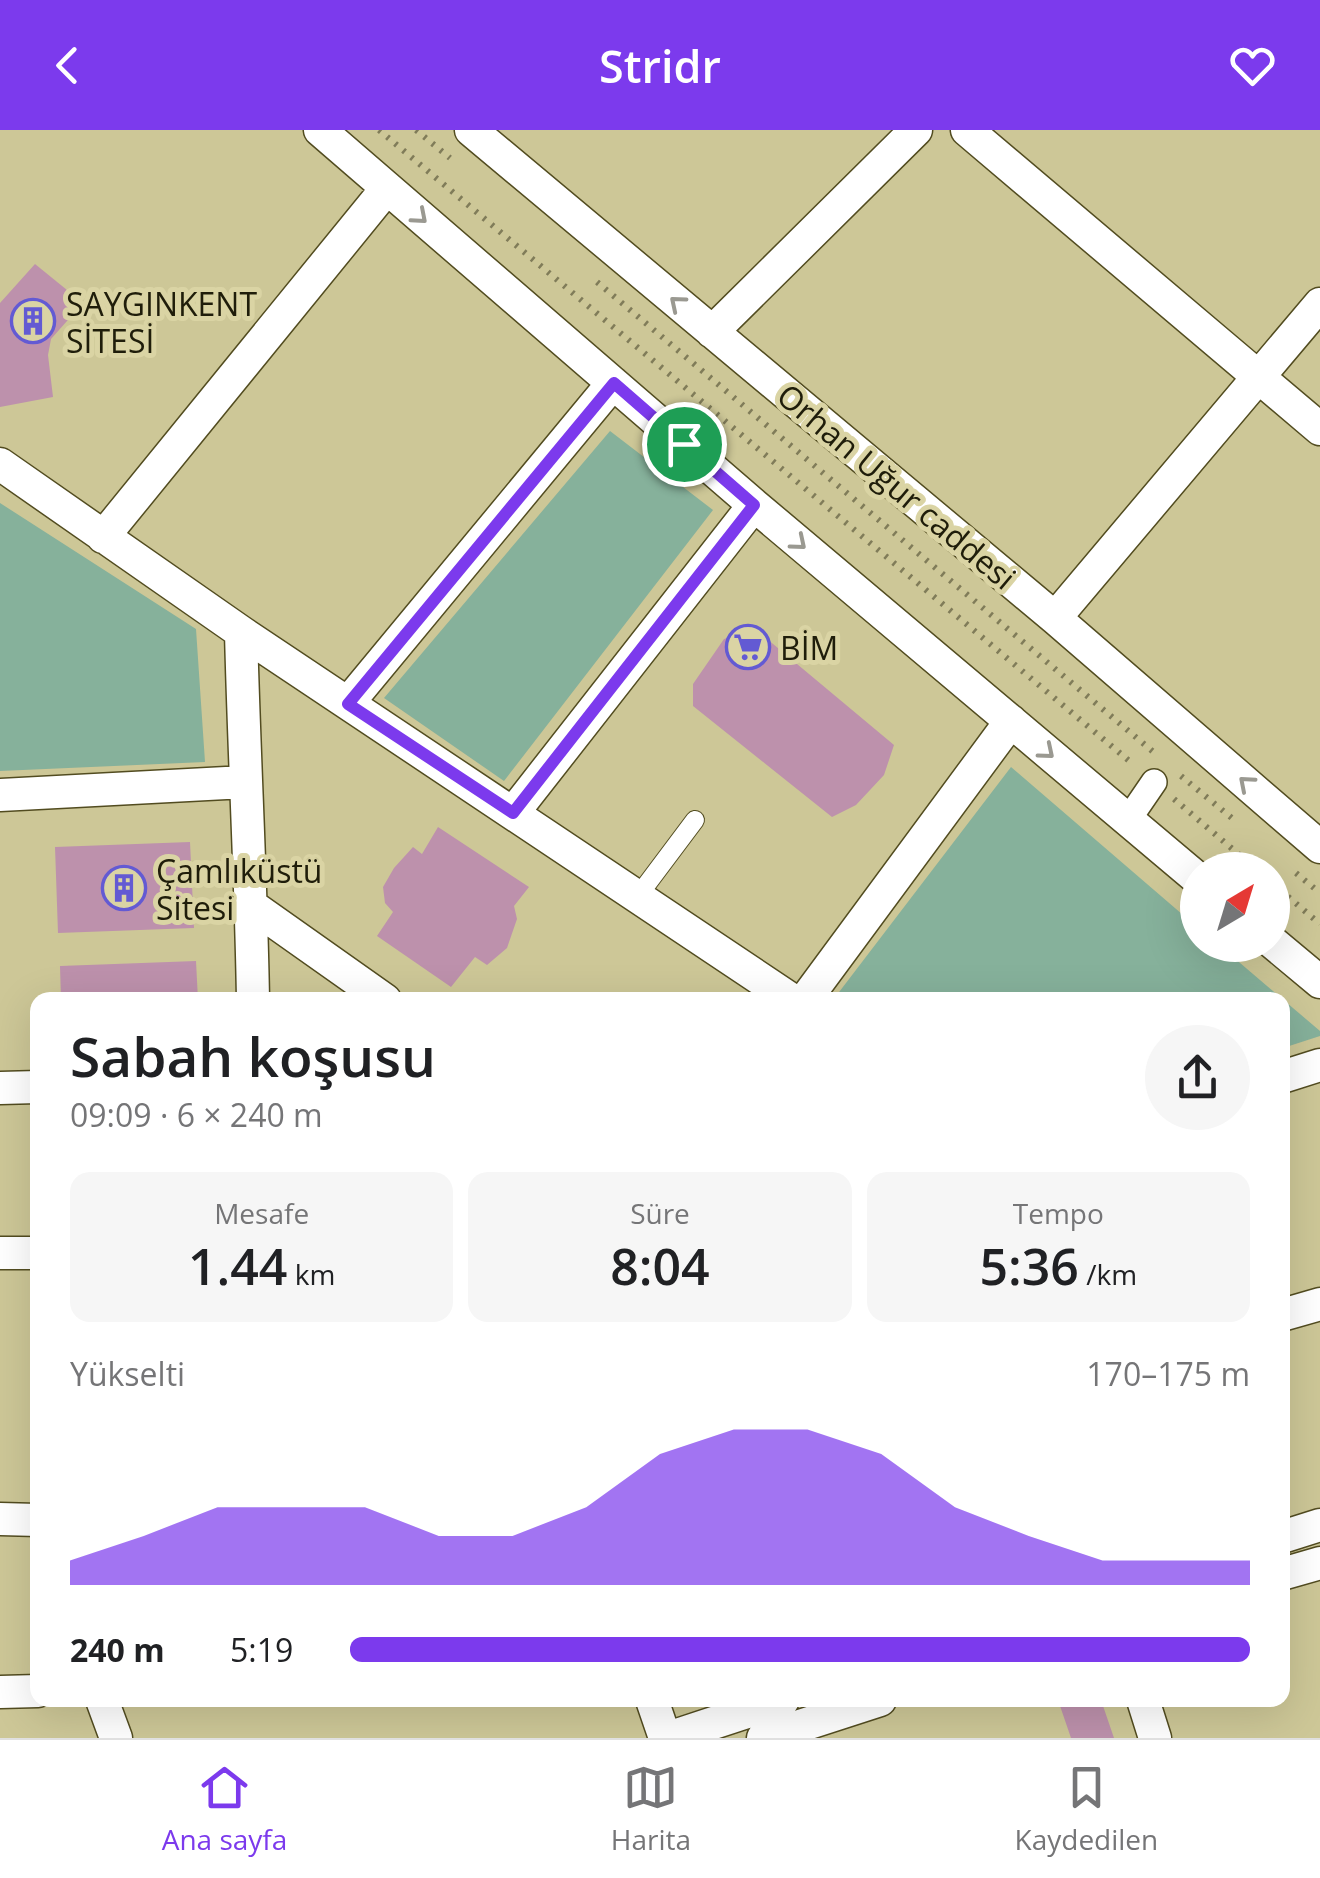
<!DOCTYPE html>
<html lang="tr">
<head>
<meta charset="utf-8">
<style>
	body { margin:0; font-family:"Open Sans",sans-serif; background:#f6f6f6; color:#202124; height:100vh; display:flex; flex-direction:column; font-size:38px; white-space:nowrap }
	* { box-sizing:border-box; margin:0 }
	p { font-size:32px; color:#757577 }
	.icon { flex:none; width:55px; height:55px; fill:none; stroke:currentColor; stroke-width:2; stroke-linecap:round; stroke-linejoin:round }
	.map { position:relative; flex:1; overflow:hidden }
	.drawer { position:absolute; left:30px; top:862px; width:1260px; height:715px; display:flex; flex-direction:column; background:#fff; border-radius:20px; box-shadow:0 10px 40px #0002 }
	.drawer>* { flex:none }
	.needle { width:65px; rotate:38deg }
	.buttons { position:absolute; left:1180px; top:722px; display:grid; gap:20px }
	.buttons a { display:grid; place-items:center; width:110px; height:110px; border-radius:50%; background:#fff; box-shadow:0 10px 40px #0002; font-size:50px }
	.pin { position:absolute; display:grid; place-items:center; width:85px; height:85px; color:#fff; margin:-42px; border:5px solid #fff; border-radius:50%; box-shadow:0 2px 10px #0007 }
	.round { display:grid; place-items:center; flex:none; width:105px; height:105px; border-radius:52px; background:#f6f6f6 }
	.summary { display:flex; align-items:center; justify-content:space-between; height:170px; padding:0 40px }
	h1 { font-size:55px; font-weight:600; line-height:75px }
	.metrics { display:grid; grid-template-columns:repeat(3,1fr); gap:15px; height:170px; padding:10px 40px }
	.metrics div { display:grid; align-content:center; border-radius:20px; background:#f6f6f6; text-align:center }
	.metrics b { font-size:50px; font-weight:600 }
	.metrics small { font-size:28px; font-weight:400 }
	.metrics p { font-size:28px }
	.chart { height:280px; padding:20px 40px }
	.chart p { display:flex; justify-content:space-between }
	.chart svg { width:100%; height:180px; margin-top:10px; fill:#7c3aed; opacity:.7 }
	ul { padding:0 40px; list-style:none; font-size:32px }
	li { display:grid; grid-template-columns:160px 120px 1fr; align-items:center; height:75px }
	li i { height:25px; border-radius:12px; background:#7c3aed }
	header { display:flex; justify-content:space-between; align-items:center; height:130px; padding:0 40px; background:#7c3aed; color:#fff; font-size:45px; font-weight:600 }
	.menu { display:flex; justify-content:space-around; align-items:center; height:140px; border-top:2px solid #e0e0e0; background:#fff; font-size:28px; color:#757577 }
	.menu a { display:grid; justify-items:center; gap:5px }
	.menu .active { color:#7c3aed }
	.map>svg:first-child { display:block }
	.green { fill:#86b19b }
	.building { fill:#bd91ac }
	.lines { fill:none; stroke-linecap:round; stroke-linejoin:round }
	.service-casing { stroke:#524c20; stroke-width:20 }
	.pedestrian-casing { stroke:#524c20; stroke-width:28 }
	.minor-casing { stroke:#524c20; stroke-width:35 }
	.path { stroke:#807c59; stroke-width:6; stroke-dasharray:2.5 8; stroke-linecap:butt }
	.service { stroke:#fff; stroke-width:18 }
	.pedestrian { stroke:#fff; stroke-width:25 }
	.minor { stroke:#fff; stroke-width:32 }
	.oneway { stroke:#9a9991 }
	.route-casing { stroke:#fff; stroke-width:20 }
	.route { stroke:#7c3aed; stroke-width:12 }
	.labels { text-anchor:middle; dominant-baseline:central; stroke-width:10; stroke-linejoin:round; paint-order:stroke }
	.poi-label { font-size:32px; fill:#1f1d0a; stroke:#dad4a4; text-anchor:start }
	.street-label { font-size:32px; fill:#1f1d0a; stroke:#dad4a4 }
</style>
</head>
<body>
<header><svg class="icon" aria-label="back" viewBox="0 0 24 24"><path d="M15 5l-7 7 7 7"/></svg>Stridr<svg class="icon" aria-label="heart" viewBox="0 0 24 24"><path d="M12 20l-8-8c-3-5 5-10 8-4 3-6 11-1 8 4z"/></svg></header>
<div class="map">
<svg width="1320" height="1608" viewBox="0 0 1320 1608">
	<rect width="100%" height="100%" fill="#cdc797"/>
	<!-- green -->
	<path class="green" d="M610 301 713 380 504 651 384 568Z
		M0 373 196 499 205 632 0 641Z
		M1011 637 1197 797 1198 815H1219L1320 901V906L1283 918 1282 870H833Z"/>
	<!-- building -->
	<path class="building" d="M35 134 83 173 51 209 48 225 53 267 0 277V173Z
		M755 499 894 615 884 645 856 675 832 687 693 576V554L724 509Z
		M438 697 529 757 514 776 517 789 507 818 487 835 475 827 451 857 377 806 393 782 385 773 383 757 394 738 413 717 422 724Z
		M190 712 194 798 58 803 55 717Z
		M196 831 198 870H61L60 836Z
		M1058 1570H1101L1114 1608H1071Z"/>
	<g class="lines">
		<defs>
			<path id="service" d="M638 766 695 690"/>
			<path id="pedestrian" d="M1128 690 1154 652"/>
			<path id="minor" d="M320 0 754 375 1198 749
				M471 0 1055 488 1320 717
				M967 0 1320 299
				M712 202 916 0
				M0 334 241 502 792 870
				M103 407 387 58
				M1055 488 1320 174
				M241 502C244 624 251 747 253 870
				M348 573 613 253
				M0 665 245 652
				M513 683 754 375
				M252 776 385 870
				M1272 812 1320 852
				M805 870 1011 591
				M1282 947 1320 935
				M0 958 38 957
				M0 1123H38
				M1282 1185 1320 1174
				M0 1389 38 1390
				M1282 1407 1320 1395
				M1282 1444 1320 1433
				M0 1562 38 1561
				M102 1570 116 1608
				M652 1570 665 1608
				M1143 1570 1155 1608
				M668 1608 783 1570
				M763 1608 880 1570"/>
		</defs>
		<!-- service casing -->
		<use href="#service" class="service-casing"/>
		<!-- pedestrian casing -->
		<use href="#pedestrian" class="pedestrian-casing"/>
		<!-- minor casing -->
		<use href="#minor" class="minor-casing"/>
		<!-- path -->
		<path class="path" d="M379 0 1134 635
			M416 0 450 28
			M597 152 1157 625
			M1181 646 1233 689
			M1174 669 1257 740
			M1296 743 1320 763
			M1272 753 1320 794"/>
		<!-- service -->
		<use href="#service" class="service"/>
		<!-- pedestrian -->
		<use href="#pedestrian" class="pedestrian"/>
		<!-- minor -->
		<use href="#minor" class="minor"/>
	</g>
	<!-- one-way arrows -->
	<defs><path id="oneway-chevron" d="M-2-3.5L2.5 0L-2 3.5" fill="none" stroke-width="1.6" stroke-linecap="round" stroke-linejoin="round" transform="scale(2.5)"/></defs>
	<g class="oneway">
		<use href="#oneway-chevron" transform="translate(420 87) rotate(41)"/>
		<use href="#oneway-chevron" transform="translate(677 173) rotate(-140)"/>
		<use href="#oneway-chevron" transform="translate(799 413) rotate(40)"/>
		<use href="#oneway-chevron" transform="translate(1047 622) rotate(40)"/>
		<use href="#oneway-chevron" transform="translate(1246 653) rotate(-139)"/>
	</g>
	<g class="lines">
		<defs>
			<path id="route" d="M614 253 754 375 513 683 348 574Z"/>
		</defs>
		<!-- route casing -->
		<use href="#route" class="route-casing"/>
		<!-- route -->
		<use href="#route" class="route"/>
	</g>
	<!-- icons -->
	<defs>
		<symbol id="building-ring" viewBox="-11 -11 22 22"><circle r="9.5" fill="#dad4a4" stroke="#635ad3" stroke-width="1.5"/><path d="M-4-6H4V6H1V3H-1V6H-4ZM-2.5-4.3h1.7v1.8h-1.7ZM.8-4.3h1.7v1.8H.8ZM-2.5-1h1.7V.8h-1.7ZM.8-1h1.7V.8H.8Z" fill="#635ad3"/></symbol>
		<symbol id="supermarket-ring" viewBox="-11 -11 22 22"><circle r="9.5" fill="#dad4a4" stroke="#635ad3" stroke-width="1.5"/><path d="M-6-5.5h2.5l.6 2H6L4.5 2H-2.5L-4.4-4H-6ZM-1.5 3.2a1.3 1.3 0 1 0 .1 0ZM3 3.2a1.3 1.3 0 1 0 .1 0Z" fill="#635ad3"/></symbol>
	</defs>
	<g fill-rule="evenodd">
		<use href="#building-ring" x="8" y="166" width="50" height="50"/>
		<use href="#supermarket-ring" x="723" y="492" width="50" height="50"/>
		<use href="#building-ring" x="99" y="733" width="50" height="50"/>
	</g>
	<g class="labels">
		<!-- poi labels -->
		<g class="poi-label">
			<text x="66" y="173">SAYGINKENT<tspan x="66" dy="37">SİTESİ</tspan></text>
			<text x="780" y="517">BİM</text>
			<text x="156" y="740">Çamlıküstü<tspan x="156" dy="37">Sitesi</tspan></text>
		</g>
		<!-- street labels -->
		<g class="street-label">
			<text transform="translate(897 356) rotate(40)">Orhan Uğur caddesi</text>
		</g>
	</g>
</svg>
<div class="buttons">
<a><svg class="needle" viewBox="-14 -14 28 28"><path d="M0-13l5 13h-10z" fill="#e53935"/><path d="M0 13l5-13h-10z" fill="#757577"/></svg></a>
</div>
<div class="pin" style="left:684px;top:314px;background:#1e9e55"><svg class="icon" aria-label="arrive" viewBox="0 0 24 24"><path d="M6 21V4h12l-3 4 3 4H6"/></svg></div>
<section class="drawer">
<div class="summary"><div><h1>Sabah koşusu</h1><p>09:09 · 6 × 240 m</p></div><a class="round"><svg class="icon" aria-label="share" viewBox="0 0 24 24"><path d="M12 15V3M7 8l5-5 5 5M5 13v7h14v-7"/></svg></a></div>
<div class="metrics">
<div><p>Mesafe</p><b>1.44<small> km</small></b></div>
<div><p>Süre</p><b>8:04</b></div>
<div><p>Tempo</p><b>5:36<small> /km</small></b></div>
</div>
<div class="chart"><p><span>Yükselti</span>170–175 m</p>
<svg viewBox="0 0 160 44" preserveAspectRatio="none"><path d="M0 44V38L10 32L20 25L30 25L40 25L50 32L60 32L70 25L80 12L90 6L100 6L110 12L120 25L130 32L140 38L150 38L160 38V44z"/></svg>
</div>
<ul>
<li><b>240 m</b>5:19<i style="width:100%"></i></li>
</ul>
</section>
</div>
<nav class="menu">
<a class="active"><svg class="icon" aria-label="home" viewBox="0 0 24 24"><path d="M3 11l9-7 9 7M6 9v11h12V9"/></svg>Ana sayfa</a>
<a><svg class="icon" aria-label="map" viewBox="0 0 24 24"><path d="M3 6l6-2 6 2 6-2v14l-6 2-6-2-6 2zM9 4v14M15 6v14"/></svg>Harita</a>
<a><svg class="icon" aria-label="saved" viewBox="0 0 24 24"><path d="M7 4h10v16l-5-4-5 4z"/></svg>Kaydedilen</a>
</nav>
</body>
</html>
